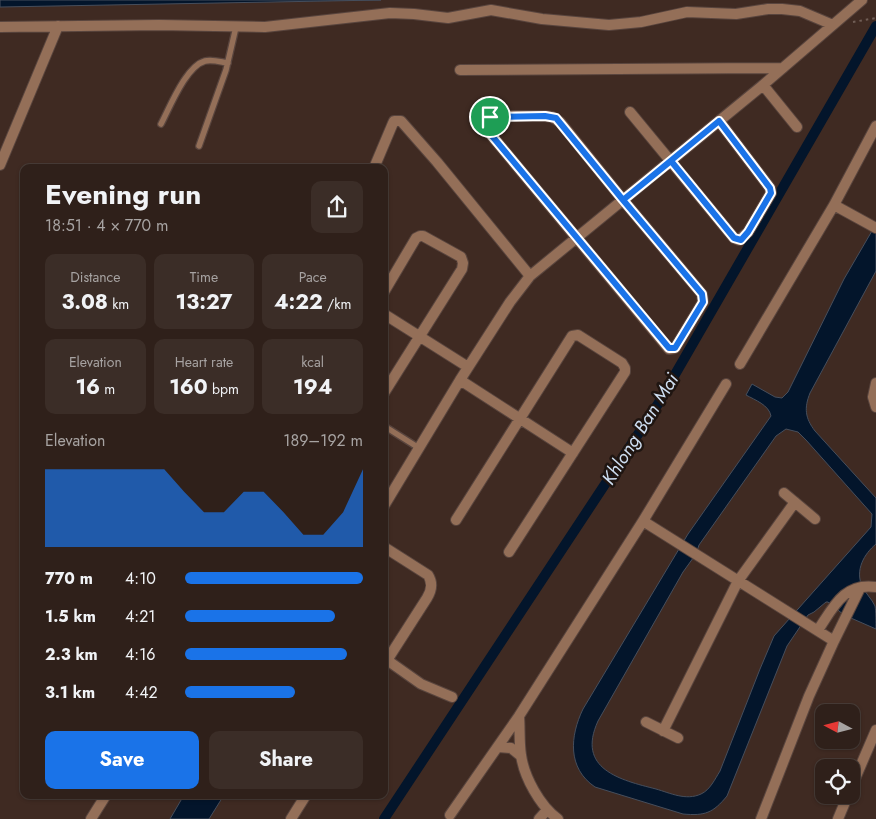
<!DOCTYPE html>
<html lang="en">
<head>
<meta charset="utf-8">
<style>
	body { margin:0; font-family:Jost,sans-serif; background:#3b2d27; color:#f1f3f6; height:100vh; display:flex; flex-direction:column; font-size:19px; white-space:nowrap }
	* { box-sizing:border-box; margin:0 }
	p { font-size:16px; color:#a7a3a2 }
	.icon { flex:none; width:28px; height:28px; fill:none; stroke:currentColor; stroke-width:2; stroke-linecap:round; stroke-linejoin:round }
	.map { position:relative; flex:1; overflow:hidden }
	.sheet { position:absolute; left:20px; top:164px; width:368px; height:635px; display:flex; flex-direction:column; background:#2f201a; border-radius:10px; box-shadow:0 1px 4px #0004,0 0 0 1px #4a3e39 }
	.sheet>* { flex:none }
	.needle { width:32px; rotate:277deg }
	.tools { position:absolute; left:815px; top:704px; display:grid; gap:10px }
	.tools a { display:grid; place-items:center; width:45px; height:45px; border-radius:10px; background:#2f201a; box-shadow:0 1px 4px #0004,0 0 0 1px #4a3e39; font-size:25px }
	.pin { position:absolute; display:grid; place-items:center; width:42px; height:42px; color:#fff; margin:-21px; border:2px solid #fff; border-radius:50%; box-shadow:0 1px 5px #0007 }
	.round { display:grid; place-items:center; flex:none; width:52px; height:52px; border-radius:10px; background:#3b2d27 }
	.overview { display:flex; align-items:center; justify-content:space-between; height:85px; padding:0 25px }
	h1 { font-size:28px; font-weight:700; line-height:38px }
	.stats { display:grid; grid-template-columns:repeat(3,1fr); gap:8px; height:85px; padding:5px 25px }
	.stats div { display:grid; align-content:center; border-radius:10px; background:#3b2d27; text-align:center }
	.stats b { font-size:21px; font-weight:700 }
	.stats small { font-size:14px; font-weight:400 }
	.stats p { font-size:14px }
	.chart { height:140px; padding:10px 25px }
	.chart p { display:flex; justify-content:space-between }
	.chart svg { width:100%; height:90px; margin-top:5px; fill:#1a73e8; opacity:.7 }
	.action { display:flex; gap:10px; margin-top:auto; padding:10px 25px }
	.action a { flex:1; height:58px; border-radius:10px; background:#1a73e8; color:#fff; font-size:20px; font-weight:700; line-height:58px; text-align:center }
	.action a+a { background:#3b2d27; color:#f1f3f6 }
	ul { padding:0 25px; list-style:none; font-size:16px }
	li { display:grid; grid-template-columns:80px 60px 1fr; align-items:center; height:38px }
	li i { height:12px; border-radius:6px; background:#1a73e8 }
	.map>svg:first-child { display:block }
	.water { fill:#03152b; stroke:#464e5c; fill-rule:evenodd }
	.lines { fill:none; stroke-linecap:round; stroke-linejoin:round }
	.canal { stroke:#03152b; stroke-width:10 }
	.service-casing { stroke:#59453e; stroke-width:8 }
	.minor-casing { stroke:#59453e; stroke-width:12 }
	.path { stroke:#715e56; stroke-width:2; stroke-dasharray:2.5 4; stroke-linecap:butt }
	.service { stroke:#946f58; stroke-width:5.5 }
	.minor { stroke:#946f58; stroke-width:10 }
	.route-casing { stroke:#fff; stroke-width:10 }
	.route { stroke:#1a73e8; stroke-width:6 }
	.labels { text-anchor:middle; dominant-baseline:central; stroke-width:5; stroke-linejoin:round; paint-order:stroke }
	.water-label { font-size:19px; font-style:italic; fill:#cedef1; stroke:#1f1511 }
</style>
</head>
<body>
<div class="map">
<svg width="876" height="819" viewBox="0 0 876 819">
	<rect width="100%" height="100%" fill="#3f2a22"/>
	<!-- water -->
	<path class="water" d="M0 0H381L0 7Z
		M876 224V271L810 393C804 408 805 418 815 431L876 498V544C864 554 855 570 862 586 865 593 872 599 875 606 876 611 876 623 876 629L844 615 828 602H826L814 612 808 615 787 646 727 796C713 813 705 816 683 814L595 787C567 768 570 736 583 709L688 534 771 416C769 405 755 400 746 395L752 384 775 397 782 398 788 392 844 279ZM786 429 798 432 806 440 872 514 871 527 774 636 760 669 720 771C715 779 710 790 701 794 686 801 670 793 656 789 620 780 576 769 598 721L683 572 696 554 699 545 776 436Z
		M184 795H224L209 819H170Z"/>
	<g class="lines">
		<!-- canal -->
		<path class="canal" d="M384 819 658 404 876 26"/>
		<defs>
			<path id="service" d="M161 124C170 107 186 66 205 61 212 59 221 62 228 63
				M199 146 226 70 236 27
				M384 426 419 448"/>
			<path id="minor" d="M0 27 159 25 265 27 390 13 414 14 448 18 491 10 542 19 609 25 641 22 687 12 736 14 768 9H782L800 11 833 25
				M460 70 783 68
				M763 85 797 127
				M630 112 734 238 739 240 748 232 771 193 770 188 719 121
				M494 116H545L552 117 560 122 623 200 702 294 703 302 675 348 669 349 487 130 485 122 487 119Z
				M0 165 58 26
				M374 168 393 123 394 121H401L437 162 530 276
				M834 205 876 228
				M384 292 416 238 420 236H423L461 257 463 263 462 269 384 393
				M384 314 468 367
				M740 364 834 205 876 126
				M460 380 573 453
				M876 383 873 397 876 407
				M784 493 815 519
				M384 506 460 380 510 302 530 276 763 85 862 0
				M456 520 572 336 578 335 622 363 625 368V372L509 552
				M643 521 834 641 809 696 761 819
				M384 547 428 575C433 583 432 590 427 598L384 665
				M818 630C833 608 844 582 876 587
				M834 641 860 588
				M387 660 421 684 452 697
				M519 716C520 728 519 743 521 755 524 777 540 806 558 819
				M646 722 678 738
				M663 731 738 581 795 502
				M498 747 511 748 521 756
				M851 788 876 730
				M450 815 519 716 643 521 726 384
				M91 819 106 795
				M291 819 306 795
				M539 819 547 810
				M838 819 848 795"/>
		</defs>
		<!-- service casing -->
		<use href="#service" class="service-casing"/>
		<!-- minor casing -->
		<use href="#minor" class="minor-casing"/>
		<!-- path -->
		<path class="path" d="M853 22 876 18"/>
		<!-- service -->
		<use href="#service" class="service"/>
		<!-- minor -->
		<use href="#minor" class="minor"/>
	</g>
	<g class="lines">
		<defs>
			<path id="route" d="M490 117 485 122 487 130 669 348H675L703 302 702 294 623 200 671 161 734 238 741 240 748 232 771 193 770 188 719 121 623 200 556 118 545 116 490 117"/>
		</defs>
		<!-- route casing -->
		<use href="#route" class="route-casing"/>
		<!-- route -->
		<use href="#route" class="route"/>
	</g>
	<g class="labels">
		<!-- water labels -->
		<g class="water-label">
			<text transform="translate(640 429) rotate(-58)">Khlong Ban Mai</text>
		</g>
	</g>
</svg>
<div class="tools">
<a><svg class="needle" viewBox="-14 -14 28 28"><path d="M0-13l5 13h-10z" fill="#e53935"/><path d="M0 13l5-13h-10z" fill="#a7a3a2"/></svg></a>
<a><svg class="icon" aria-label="locate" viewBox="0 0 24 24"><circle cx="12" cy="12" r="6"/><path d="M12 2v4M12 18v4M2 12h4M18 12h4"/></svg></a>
</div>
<div class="pin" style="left:490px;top:117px;background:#1e9e55"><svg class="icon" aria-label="arrive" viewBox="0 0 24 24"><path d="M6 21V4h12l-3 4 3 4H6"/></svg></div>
<section class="sheet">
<div class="overview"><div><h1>Evening run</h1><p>18:51 · 4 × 770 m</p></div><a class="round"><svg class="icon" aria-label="share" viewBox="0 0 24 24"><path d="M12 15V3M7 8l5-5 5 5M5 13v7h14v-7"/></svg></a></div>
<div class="stats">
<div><p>Distance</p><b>3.08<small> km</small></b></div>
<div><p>Time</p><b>13:27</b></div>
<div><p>Pace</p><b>4:22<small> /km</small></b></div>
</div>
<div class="stats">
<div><p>Elevation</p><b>16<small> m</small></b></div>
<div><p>Heart rate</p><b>160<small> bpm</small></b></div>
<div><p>kcal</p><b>194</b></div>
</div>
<div class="chart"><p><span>Elevation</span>189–192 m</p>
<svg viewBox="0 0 160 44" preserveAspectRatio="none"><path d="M0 44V6L10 6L20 6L30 6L40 6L50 6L60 6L70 17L80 27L90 27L100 17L110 17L120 27L130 38L140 38L150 27L160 6V44z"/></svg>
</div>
<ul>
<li><b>770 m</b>4:10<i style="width:100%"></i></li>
<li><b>1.5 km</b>4:21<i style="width:84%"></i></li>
<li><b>2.3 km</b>4:16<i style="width:91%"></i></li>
<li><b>3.1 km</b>4:42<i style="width:62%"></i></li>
</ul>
<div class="action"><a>Save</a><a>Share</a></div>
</section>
</div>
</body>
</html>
